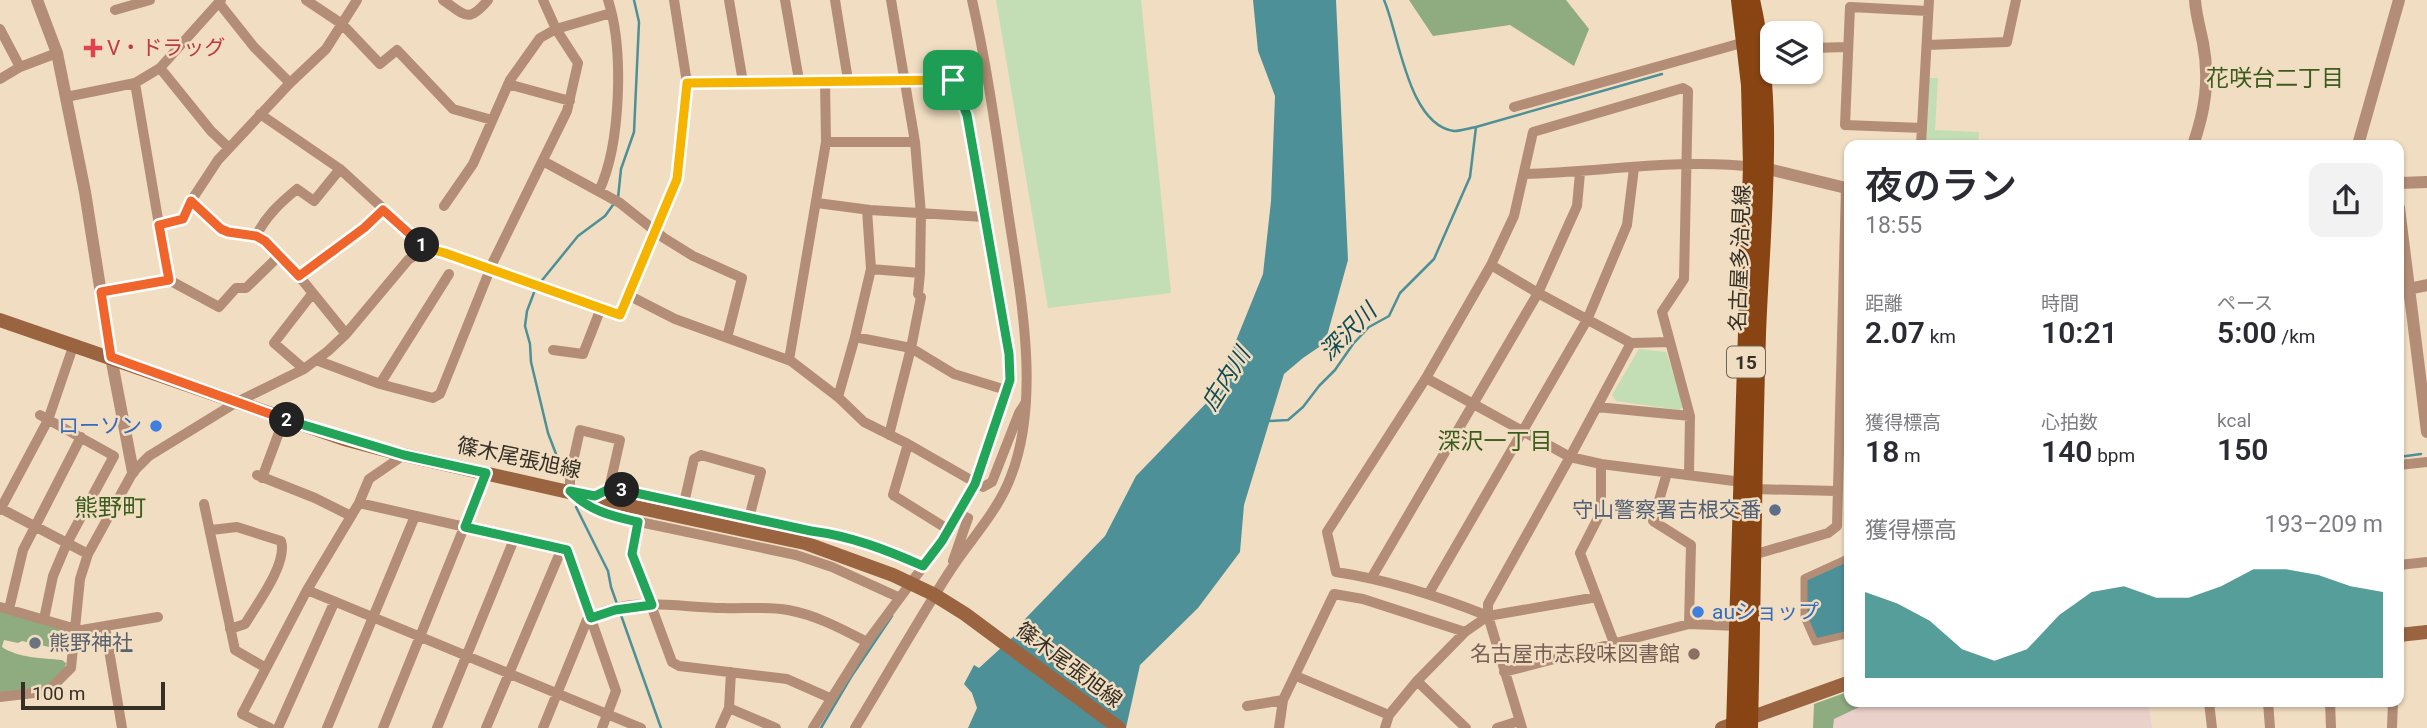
<!DOCTYPE html>
<html lang="ja">
<head>
<meta charset="utf-8">
<style>
	body { margin:0; font-family:Roboto,"Noto Sans JP",sans-serif; background:#f2f2f3; color:#2b2b33; height:100vh; display:flex; flex-direction:column; font-size:26px; white-space:nowrap }
	* { box-sizing:border-box; margin:0 }
	p { font-size:23px; color:#7c7c81 }
	.icon { flex:none; width:38px; height:38px; fill:none; stroke:currentColor; stroke-width:2; stroke-linecap:round; stroke-linejoin:round }
	.map { position:relative; flex:1; overflow:hidden }
	.side { position:absolute; left:1844px; top:140px; width:560px; height:567px; display:flex; flex-direction:column; background:#fff; border-radius:14px; box-shadow:0 2px 5px #0004 }
	.side>* { flex:none }
	.fabs { position:absolute; left:1760px; top:21px; display:grid; gap:14px }
	.fabs a { display:grid; place-items:center; width:63px; height:63px; border-radius:14px; background:#fff; box-shadow:0 2px 5px #0004; font-size:35px }
	.scale { position:absolute; left:21px; bottom:18px; width:144px; box-sizing:border-box; padding-left:7px; border:4px solid #362f25; border-top:0; font-size:19px; line-height:24px; white-space:nowrap; color:#362f25; -webkit-text-stroke:5px #f1dec2; paint-order:stroke }
	.pin { position:absolute; display:grid; place-items:center; width:60px; height:60px; color:#fff; margin:-30px; border-radius:14px; box-shadow:0 4px 10px #0006 }
	.km { position:absolute; width:35px; height:35px; margin:-18px; border-radius:50%; background:#222; color:#fff; font-size:19px; line-height:35px; text-align:center }
	.round { display:grid; place-items:center; flex:none; width:74px; height:74px; border-radius:14px; background:#f2f2f3 }
	.summary { display:flex; align-items:center; justify-content:space-between; height:119px; padding:0 21px }
	h1 { font-size:38px; font-weight:600; line-height:52px }
	.metrics { display:grid; grid-template-columns:repeat(3,1fr); gap:10px; height:119px; padding:7px 21px }
	.metrics div { display:grid; align-content:center }
	.metrics b { font-size:30px; font-weight:600 }
	.metrics small { font-size:19px; font-weight:400 }
	.metrics p { font-size:19px }
	.chart { height:196px; padding:14px 21px }
	.chart p { display:flex; justify-content:space-between }
	.chart svg { width:100%; height:126px; margin-top:7px; fill:#0f766e; opacity:.7 }
	.map>svg:first-child { display:block }
	.commercial { fill:#ead1ca }
	.green { fill:#c3ddb5 }
	.forest { fill:#8fab80 }
	.water { fill:#4e9098 }
	.lines { fill:none; stroke-linecap:round; stroke-linejoin:round }
	.stream { stroke:#4e9098; stroke-width:2.5 }
	.pedestrian { stroke:#b48d76; stroke-width:7 }
	.minor { stroke:#b48d76; stroke-width:10 }
	.tertiary { stroke:#b48d76; stroke-width:12 }
	.secondary { stroke:#9b6441; stroke-width:14 }
	.primary { stroke:#884513; stroke-width:16 }
	.secondary-bridge { stroke:#9b6441; stroke-width:14 }
	.split-1-casing { stroke:#fff; stroke-width:14 }
	.split-2-casing { stroke:#fff; stroke-width:14 }
	.split-3-casing { stroke:#fff; stroke-width:14 }
	.split-4-casing { stroke:#fff; stroke-width:14 }
	.split-1 { stroke:#f5b400; stroke-width:9 }
	.split-2 { stroke:#f0652b; stroke-width:9 }
	.split-3 { stroke:#22a559; stroke-width:9 }
	.split-4 { stroke:#22a559; stroke-width:9 }
	.health-dot { fill:#e0444e; stroke:#f1dec2; stroke-width:2.5 }
	.shop-dot { fill:#3f7fe0; stroke:#f1dec2; stroke-width:2.5 }
	.service-dot { fill:#5c6f8a; stroke:#f1dec2; stroke-width:2.5 }
	.worship-dot { fill:#6b7280; stroke:#f1dec2; stroke-width:2.5 }
	.education-dot { fill:#8d6e63; stroke:#f1dec2; stroke-width:2.5 }
	.labels { text-anchor:middle; dominant-baseline:central; stroke-width:5; stroke-linejoin:round; paint-order:stroke }
	.shield { fill:#f1dec2; stroke:#6e6454; stroke-width:2 }
	.shield-label { font-size:19px; font-weight:bold; fill:#362f25 }
	.health-label { font-size:21px; fill:#be3a42; stroke:#f1dec2; text-anchor:start }
	.street-label { font-size:21px; fill:#362f25; stroke:#f1dec2 }
	.shop-label { font-size:21px; fill:#366cbe; stroke:#f1dec2; text-anchor:end }
	.service-label { font-size:21px; fill:#4e5e75; stroke:#f1dec2; text-anchor:end }
	.worship-label { font-size:21px; fill:#5b616d; stroke:#f1dec2; text-anchor:start }
	.education-label { font-size:21px; fill:#785e54; stroke:#f1dec2; text-anchor:end }
	.neighbourhood-label { font-size:23px; fill:#3b5c1c; stroke:#f1dec2 }
	.water-label { font-size:23px; font-style:italic; fill:#0f4b52; stroke:#f1dec2 }
	.quarter-label { font-size:24px; fill:#3b5c1c; stroke:#f1dec2 }
</style>
</head>
<body>
<div class="map">
<svg width="2427" height="728" viewBox="0 0 2427 728">
	<rect width="100%" height="100%" fill="#f1dec2"/>
	<!-- commercial -->
	<path class="commercial" d="M1870 702H2148L2152 728H1833L1834 719Z"/>
	<!-- green -->
	<path class="green" d="M996 0H1141L1171 293 1048 308Z
		M1929 78H1938L1935 130 1979 132 1978 145H1926Z
		M1639 349 1666 352 1684 406 1679 410 1616 401 1612 395Z"/>
	<!-- forest -->
	<path class="forest" d="M1409 0H1566L1589 29 1574 66 1510 25 1433 36Z
		M0 610 71 632 68 651 22 641 18 643 4 640 2 647C18 658 43 658 62 660L66 663C63 691 21 690 0 693Z
		M1850 691V702H1870L1834 719 1833 728H1813L1814 704Z"/>
	<!-- water -->
	<path class="water" d="M1253 0H1336L1348 260 1325 343 1303 358 1284 374 1244 505 1240 552 1198 608 1140 665 1126 728H968L977 708 972 693 964 684 974 665 979 668 1013 637 1026 618 1105 536 1136 476 1214 395 1263 274 1271 201 1275 96 1258 51Z
		M1850 557V634L1815 642 1804 617V578Z"/>
	<g class="lines">
		<!-- stream -->
		<path class="stream" d="M1384 0C1399 34 1408 125 1454 131 1461 131 1470 128 1476 127
			M539 284 578 236 605 216 618 198 621 169 634 132 639 22 634 0
			M535 290 527 311 525 326 530 344 531 362 548 433 564 475
			M1268 421 1288 420 1303 407 1319 386 1335 370 1353 344 1369 327 1389 316 1400 293 1434 259 1470 177 1476 127 1662 74
			M2399 457 2421 454
			M576 507 608 571 611 587 661 728
			M821 728 851 677 892 616"/>
		<!-- pedestrian -->
		<path class="pedestrian" d="M1850 557 1804 578V617L1815 642 1850 634"/>
		<!-- minor -->
		<path class="minor" d="M306 0 342 24 380 64 397 50 453 109 492 120
			M443 0C465 15 468 24 488 0
			M729 0 743 82
			M785 0 799 80
			M835 0 848 80
			M891 0 915 142 921 214 920 273
			M219 3 254 47 290 83
			M115 10 150 0
			M0 29 20 67
			M1927 45 2007 42 2016 0
			M1811 48 1848 47
			M160 68 211 131 229 148
			M0 79 20 67 57 53
			M135 83 160 68 221 0
			M687 83 953 80 967 115 1009 354 1010 380 1006 390
			M508 84 570 101
			M66 97 135 83 159 225
			M1514 107 1745 42
			M260 114 340 169 426 248
			M1922 128 1845 125 1850 7 1928 11
			M826 142H915
			M1921 145 1929 0
			M543 161 620 203 664 238 693 256 742 278 727 338
			M1525 174C1600 172 1681 158 1755 167
			M599 191C621 144 624 49 608 0
			M191 201 221 229 228 232 256 236 265 241 299 276 346 334
			M817 203 870 210 984 217
			M444 206 473 164 510 80 540 38 556 29 611 13
			M867 210 871 269
			M256 236C266 216 280 203 297 189L314 201 340 169
			M1491 265 1538 293 1631 343 1670 342
			M299 276 364 228 383 210
			M169 280 219 307 236 288H246L279 256
			M101 291 169 280 159 225 183 219 191 201 218 160 290 83 326 49 357 0
			M628 295 677 179 687 83 674 0
			M855 337 871 269 920 273 918 294 921 297 911 348 889 435
			M553 350 583 354 601 308
			M316 360 380 384 433 398 440 394 493 262 567 111 578 63 556 29 543 0
			M789 360 826 142 825 80
			M304 369 274 343 312 294
			M1426 378 1570 457 1601 464 1742 482
			M380 384 449 274
			M1597 407 1690 416
			M40 415 114 456 67 543 53 576 44 619
			M908 444 893 495 949 530
			M1601 464V512L1580 553 1614 643
			M2399 465 2427 462
			M1667 473 1653 521 1691 545 1689 624
			M257 475 315 498 351 516
			M262 478 284 419
			M609 489 620 440 580 430 570 475V491L582 503 616 517 796 555 832 567 898 597
			M1754 489 1837 491
			M605 491 609 489 631 491 811 531C851 536 887 550 923 566
			M359 503 567 550 616 691 602 728
			M684 503 694 459 701 455 761 472 749 518
			M204 504 235 650 266 668
			M0 508 88 554
			M0 510 48 420 74 344
			M638 522 632 554 672 662 679 666 787 679 830 698
			M211 530 237 527 281 541C288 563 257 604 245 624L230 629
			M1753 555 1828 533 1837 526 1846 188
			M953 561 968 518 959 514
			M2399 565 2427 562
			M1372 577 1538 293 1577 206 1580 173
			M307 590 641 728
			M1429 593 1587 320 1627 225 1634 168
			M0 607 76 629
			M9 609 23 550 81 437
			M1488 616C1438 596 1389 580 1336 572L1327 532 1426 378 1491 265 1514 216 1533 132 1683 88 1688 91 1684 279 1662 312 1690 416 1689 474
			M105 626 122 728
			M76 631 158 617
			M1504 672 1689 624 1738 626
			M1296 676 1389 715
			M1417 681 1466 728
			M0 697 42 692 51 688 71 668 80 579 88 554 133 472 149 456 237 402 304 369 328 351 346 334 408 260 426 248 445 253 620 315 628 295 675 319 791 361 838 397 864 422 908 444 983 487 992 482 1019 413 1026 402
			M2209 702 2212 728
			M2238 702H2269
			M2268 702 2270 728
			M2330 702 2331 728
			M1247 706 1283 700
			M729 708 776 728
			M270 728 242 714 307 590 359 503 369 479 404 455
			M278 728 334 603
			M327 728 415 516
			M383 728 486 473
			M437 728 515 537
			M486 728 562 548
			M543 728 587 620C626 594 680 608 723 608 744 609 767 606 788 610 816 615 842 629 867 642
			M720 728 729 708 731 672
			M813 728 867 642 942 541 959 514 975 484 1006 390 954 374 911 348 855 337 838 397
			M855 728C886 677 916 624 948 574 968 542 998 512 1011 476 1043 394 1018 283 1006 198 996 132 987 66 972 0
			M1279 728 1283 700 1334 594 1363 599 1465 632
			M1385 728 1389 715 1417 681 1465 632 1488 616 1597 597
			M1497 728 1519 721
			M1522 728 1488 616V604L1570 457 1631 343
			M2392 728 2393 702"/>
		<!-- tertiary -->
		<path class="tertiary" d="M37 0 57 53 85 192 111 357 133 472
			M2193 145C2205 111 2210 79 2203 43 2200 28 2196 15 2195 0
			M2358 145 2399 0
			M1764 168 1850 189
			M2399 183 2427 182
			M2399 208 2427 432
			M2399 291 2427 285"/>
		<!-- secondary -->
		<path class="secondary" d="M0 320 344 439 404 455 622 504
			M2399 635 2427 632
			M1722 728 1850 682"/>
		<!-- primary -->
		<path class="primary" d="M1734 728 1751 166 1749 85 1739 0
			M1750 728C1753 597 1754 465 1758 334 1762 224 1777 108 1752 0"/>
		<!-- secondary-bridge -->
		<path class="secondary-bridge" d="M622 504 805 543 893 575 933 594 965 614 1119 728"/>
	</g>
	<g class="lines">
		<defs>
			<path id="split-1" d="M422 245 426 248 445 253 620 315 677 179 687 83 953 80"/>
			<path id="split-2" d="M287 420 111 357 101 292 169 280 159 225 183 219 191 201 221 229 228 232 256 236 265 241 299 276 364 228 383 210 422 245"/>
			<path id="split-3" d="M287 420 404 455 486 473 465 527 567 550 591 618 615 610 652 605 632 554 638 522C612 516 589 511 570 491L595 496 609 489 622 490"/>
			<path id="split-4" d="M622 490 811 531C851 536 887 550 923 566L942 541 975 484 1010 380 1009 354 967 115 953 80"/>
		</defs>
		<!-- split-1 casing -->
		<use href="#split-1" class="split-1-casing"/>
		<!-- split-2 casing -->
		<use href="#split-2" class="split-2-casing"/>
		<!-- split-3 casing -->
		<use href="#split-3" class="split-3-casing"/>
		<!-- split-4 casing -->
		<use href="#split-4" class="split-4-casing"/>
		<!-- split-1 -->
		<use href="#split-1" class="split-1"/>
		<!-- split-2 -->
		<use href="#split-2" class="split-2"/>
		<!-- split-3 -->
		<use href="#split-3" class="split-3"/>
		<!-- split-4 -->
		<use href="#split-4" class="split-4"/>
	</g>
	<!-- markers -->
	<path class="health-dot" d="M89.5 37.5h7v7h7v7h-7v7h-7v-7h-7v-7h7z"/>
	<g class="shop-dot">
		<circle cx="156" cy="426" r="7"/>
		<circle cx="1698" cy="612" r="7"/>
	</g>
	<circle class="service-dot" cx="1775" cy="510" r="7"/>
	<circle class="worship-dot" cx="35" cy="643" r="7"/>
	<circle class="education-dot" cx="1694" cy="654" r="7"/>
	<g class="labels">
		<!-- shield labels -->
		<rect class="shield" x="1727" y="346.5" width="38" height="31" rx="5"/>
		<g class="shield-label">
			<text x="1746" y="362">15</text>
		</g>
		<!-- health labels -->
		<g class="health-label">
			<text x="107" y="48">V・ドラッグ</text>
		</g>
		<!-- street labels -->
		<g class="street-label">
			<text transform="translate(1740 258) rotate(-88)">名古屋多治見線</text>
			<text transform="translate(519 458) rotate(12)">篠木尾張旭線</text>
			<text transform="translate(1069 665) rotate(37)">篠木尾張旭線</text>
		</g>
		<!-- shop labels -->
		<g class="shop-label">
			<text x="142" y="426">ローソン</text>
			<text x="1712" y="612" text-anchor="start">auショップ</text>
		</g>
		<!-- service labels -->
		<g class="service-label">
			<text x="1761" y="510">守山警察署吉根交番</text>
		</g>
		<!-- worship labels -->
		<g class="worship-label">
			<text x="49" y="643">熊野神社</text>
		</g>
		<!-- education labels -->
		<g class="education-label">
			<text x="1680" y="654">名古屋市志段味図書館</text>
		</g>
		<!-- neighbourhood labels -->
		<g class="neighbourhood-label">
			<text x="2275" y="78">花咲台二丁目</text>
			<text x="1495" y="441">深沢一丁目</text>
		</g>
		<!-- water labels -->
		<g class="water-label">
			<text transform="translate(1348 332) rotate(-45)">深沢川</text>
			<text transform="translate(1226 379) rotate(-58)">庄内川</text>
		</g>
		<!-- quarter labels -->
		<g class="quarter-label">
			<text x="110" y="508">熊野町</text>
		</g>
	</g>
</svg>
<div class="fabs">
<a><svg class="icon" aria-label="layers" viewBox="0 0 24 24"><path d="M12 4l9 5-9 5-9-5zM3 14l9 5 9-5"/></svg></a>
</div>
<div class="scale">100 m</div>
<div class="pin" style="left:953px;top:80px;background:#1e9e55"><svg class="icon" aria-label="arrive" viewBox="0 0 24 24"><path d="M6 21V4h12l-3 4 3 4H6"/></svg></div>
<b class="km" style="left:422px;top:245px">1</b>
<b class="km" style="left:287px;top:420px">2</b>
<b class="km" style="left:622px;top:490px">3</b>
<section class="side">
<div class="summary"><div><h1>夜のラン</h1><p>18:55</p></div><a class="round"><svg class="icon" aria-label="share" viewBox="0 0 24 24"><path d="M12 15V3M7 8l5-5 5 5M5 13v7h14v-7"/></svg></a></div>
<div class="metrics">
<div><p>距離</p><b>2.07<small> km</small></b></div>
<div><p>時間</p><b>10:21</b></div>
<div><p>ペース</p><b>5:00<small> /km</small></b></div>
</div>
<div class="metrics">
<div><p>獲得標高</p><b>18<small> m</small></b></div>
<div><p>心拍数</p><b>140<small> bpm</small></b></div>
<div><p>kcal</p><b>150</b></div>
</div>
<div class="chart"><p><span>獲得標高</span>193–209 m</p>
<svg viewBox="0 0 160 44" preserveAspectRatio="none"><path d="M0 44V14L10 18L20 24L30 34L40 38L50 34L60 22L70 14L80 12L90 16L100 16L110 12L120 6L130 6L140 8L150 12L160 14V44z"/></svg>
</div>
</section>
</div>
</body>
</html>
